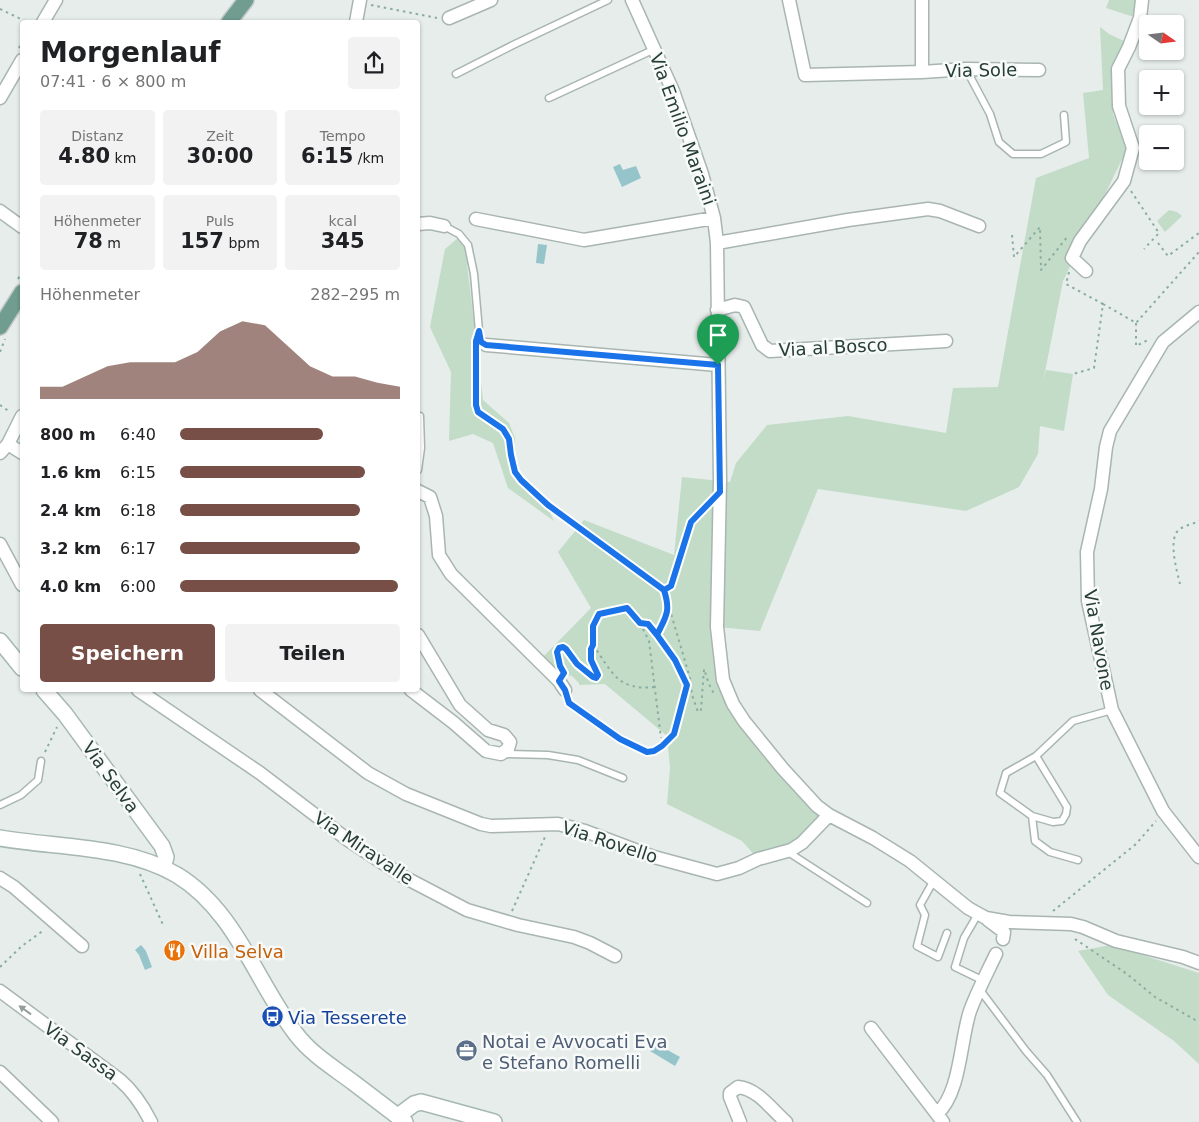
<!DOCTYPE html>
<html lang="de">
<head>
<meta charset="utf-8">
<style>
	body { margin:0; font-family:"DejaVu Sans",sans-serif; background:#f2f2f2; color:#202124; height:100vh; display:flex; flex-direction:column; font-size:19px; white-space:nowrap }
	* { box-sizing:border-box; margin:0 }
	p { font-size:16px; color:#757577 }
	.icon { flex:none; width:28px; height:28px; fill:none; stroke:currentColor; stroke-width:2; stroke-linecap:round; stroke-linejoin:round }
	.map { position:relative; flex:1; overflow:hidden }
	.drawer { position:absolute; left:20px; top:20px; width:400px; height:672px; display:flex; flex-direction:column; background:#fff; border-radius:5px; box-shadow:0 1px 4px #0004 }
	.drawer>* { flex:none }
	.needle { width:32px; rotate:104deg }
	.buttons { position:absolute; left:1139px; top:15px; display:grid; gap:10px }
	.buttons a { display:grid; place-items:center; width:45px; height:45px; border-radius:5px; background:#fff; box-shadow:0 1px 4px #0004; font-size:25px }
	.pin { position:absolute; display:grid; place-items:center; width:42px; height:42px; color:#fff; margin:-51px -21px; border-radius:50% 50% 50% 0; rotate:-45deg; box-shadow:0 0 5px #0007 }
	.pin .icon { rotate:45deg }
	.round { display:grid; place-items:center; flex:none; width:52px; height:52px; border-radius:5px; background:#f2f2f2 }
	.overview { display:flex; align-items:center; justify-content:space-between; height:85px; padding:0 20px }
	h1 { font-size:28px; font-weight:700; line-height:38px }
	.stats { display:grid; grid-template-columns:repeat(3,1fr); gap:8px; height:85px; padding:5px 20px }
	.stats div { display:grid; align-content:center; border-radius:5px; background:#f2f2f2; text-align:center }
	.stats b { font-size:21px; font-weight:700 }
	.stats small { font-size:14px; font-weight:400 }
	.stats p { font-size:14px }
	.chart { height:140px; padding:10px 20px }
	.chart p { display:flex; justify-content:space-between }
	.chart svg { width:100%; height:90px; margin-top:5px; fill:#774f46; opacity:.7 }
	.action { display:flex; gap:10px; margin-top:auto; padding:10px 20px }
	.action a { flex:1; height:58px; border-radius:5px; background:#774f46; color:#fff; font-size:20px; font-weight:700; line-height:58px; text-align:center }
	.action a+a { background:#f2f2f2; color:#202124 }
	ul { padding:0 20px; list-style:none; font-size:16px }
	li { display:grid; grid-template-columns:80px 60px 1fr; align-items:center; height:38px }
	li i { height:12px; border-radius:6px; background:#774f46 }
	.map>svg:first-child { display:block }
	.green { fill:#c2dcc8 }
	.water { fill:#96c4cb }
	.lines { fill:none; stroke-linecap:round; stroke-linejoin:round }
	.lane-casing { stroke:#a9b5b1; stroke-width:9 }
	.street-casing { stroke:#a9b5b1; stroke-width:15 }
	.secondary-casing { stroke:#a6b8b1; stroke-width:18 }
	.primary-casing { stroke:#c3c9c7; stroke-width:18 }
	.path { stroke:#8bada1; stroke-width:2; stroke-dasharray:2.5 4; stroke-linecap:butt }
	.lane { stroke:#fff; stroke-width:6 }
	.street { stroke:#fff; stroke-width:12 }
	.secondary { stroke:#fff; stroke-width:15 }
	.primary { stroke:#709d90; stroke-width:15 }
	.oneway { fill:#939e9b }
	.route-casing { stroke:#fff; stroke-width:10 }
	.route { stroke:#1a73e8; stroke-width:6 }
	.labels { text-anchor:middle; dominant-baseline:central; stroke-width:5; stroke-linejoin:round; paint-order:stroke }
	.street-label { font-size:18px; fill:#273e37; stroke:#f7faf8 }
	.food-label { font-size:18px; fill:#c56008; stroke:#f7faf8; text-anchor:start }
	.transit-label { font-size:18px; fill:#164399; stroke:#f7faf8; text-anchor:start }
	.service-label { font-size:18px; fill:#4e5e75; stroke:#f7faf8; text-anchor:start }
</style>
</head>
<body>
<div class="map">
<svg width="1199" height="1122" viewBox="0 0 1199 1122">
	<rect width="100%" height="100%" fill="#e6edea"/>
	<!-- green -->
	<path class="green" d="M1109 0H1137V18L1106 8Z
		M1100 27 1109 34 1126 42 1115 69 1113 114 1127 149 1063 281 1043 382 1046 370 1073 374 1064 431 1040 426 1038 454 1019 487 966 511 818 489 760 631 718 627 733 704 829 815 802 843 758 859 742 841 667 804 670 768 667 736 605 684 579 685V683L572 676 560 673 543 657 591 608 558 552 584 520 674 555 682 477 730 482 736 463 767 425 848 416 946 433 953 388 998 387 1036 178 1089 158 1083 93 1103 90Z
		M1169 210 1177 212 1182 216 1165 232 1157 221Z
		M458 238 465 247 483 400 509 423 515 438 512 474 546 504 554 521 508 488 493 443 473 434 449 441 451 372 430 327 445 249Z
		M1111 945 1199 973V1064L1174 1041 1108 995 1078 951Z"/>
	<!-- water -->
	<path class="water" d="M620 164 623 170 636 166 641 178 622 187 613 167Z
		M538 244 547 245 544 264 536 263Z
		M141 945 146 951 152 967 145 970 139 955 135 950Z
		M655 1043 680 1057 675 1066 650 1051Z"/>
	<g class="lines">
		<defs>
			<path id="lane" d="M966 69 990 114 999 142 1013 154H1041L1066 142 1064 115
				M456 74 513 45 608 0
				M549 98 655 49
				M444 226 459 234 468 245 474 274 479 331 481 342 486 345
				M418 470 421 448 420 416
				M565 690 569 703 620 739 647 752 654 751 662 746
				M503 754 548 755 578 760 623 778
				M1036 756 1006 773 1000 793 1032 816 1035 841 1050 852 1078 860
				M0 805 21 795 38 780 41 761
				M1032 816 1053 822 1062 821 1066 814 1067 807 1036 756 1073 721 1112 710
				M788 852 867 903
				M934 880 920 905 925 915 917 946 938 957 947 933
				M978 914 964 938 955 967 984 981
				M980 990 1026 1051 1047 1075 1077 1122"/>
			<path id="street" d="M632 0 673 91 702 174 714 218 717 243 720 481 717 627 723 680 733 704 744 721 783 769 817 806 829 815 873 838 910 861 968 908 986 918 1009 922 1071 924 1083 927 1116 941 1183 957 1199 963
				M789 0 805 75 922 72 966 69 1039 70
				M922 0V72
				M449 18 491 0
				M43 22 56 0
				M356 22 360 0
				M0 98 22 60
				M0 211 22 227
				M476 219 584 240 714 218
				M418 224 430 223 444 226
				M717 243 848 220 928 209 940 211 979 226
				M1086 271 1072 258 1080 241 1124 181 1133 148 1119 106 1118 69 1129 47 1140 18 1142 0
				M717 310 735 305 744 307 762 345 770 351 946 341
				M1199 312 1163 342 1110 431 1106 447 1101 489 1087 552 1088 601 1112 710 1163 811 1199 857
				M486 345 718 365
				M8 444 22 453
				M0 453 8 444 22 416
				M418 491 430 497 436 516 439 555 451 574 559 681 565 690
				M0 544 22 585
				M138 690 260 773 348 840 404 877 467 910 518 925 574 937 590 943 615 956
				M260 690 368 773 406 794 481 824 491 826 558 824 585 831 654 857 717 874 739 868 758 859 791 850 802 843 829 815
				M411 690 454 723 486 751 501 754 508 749 510 742 504 735 488 730 460 705 418 635
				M0 878 14 887 82 946
				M988 920 1004 932 1003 939
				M0 991 120 1080C134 1092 143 1106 151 1122
				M871 1028 943 1122
				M0 1072 52 1122
				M937 1114C961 1092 960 1041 970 1011 977 992 987 973 996 954
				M740 1122 730 1097V1093L738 1087C758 1089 771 1109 786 1122"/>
			<path id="secondary" d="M0 641 22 668
				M44 690 65 714 162 846 166 857 163 868
				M0 838C57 848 126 845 177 875 236 911 256 982 296 1034 311 1054 334 1068 354 1083 371 1096 388 1109 405 1122
				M398 1116 414 1104 421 1102 494 1122"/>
			<path id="primary" d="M229 22 246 0
				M0 327 22 292"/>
		</defs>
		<!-- lane casing -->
		<use href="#lane" class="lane-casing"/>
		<!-- street casing -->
		<use href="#street" class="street-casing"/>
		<!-- secondary casing -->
		<use href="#secondary" class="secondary-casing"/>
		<!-- primary casing -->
		<use href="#primary" class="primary-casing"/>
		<!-- path -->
		<path class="path" d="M371 5 437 18
			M0 9 27 22
			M19 48 22 42
			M1131 191 1159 233 1144 249
			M1012 235 1014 257 1040 227 1041 270 1068 236
			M1158 243 1168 256 1199 233
			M1069 272 1066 284 1103 304 1094 368 1073 374
			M18 279 22 272
			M1103 304 1136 323 1199 252
			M1136 323V346L1150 339
			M0 352 5 339
			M476 353V405L478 412 503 429 509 439 511 455 515 472 521 480 548 505 664 590 690 678 692 695 698 712 701 710 704 669 709 684 715 696
			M0 405 10 412
			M1180 584C1177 572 1167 537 1180 529 1186 525 1193 524 1199 521
			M664 590 671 586 691 522 706 506
			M640 623 648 624C666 647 678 667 691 693
			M657 635 665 618 668 607
			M593 645C613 673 617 691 656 687
			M560 663 557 651 559 648 563 647 566 649 577 664 593 677 596 678 597 675 591 661V649L593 645V626L599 614 627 608 640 623 649 641 661 738
			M667 741 674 735 687 685
			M45 752 57 727
			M140 874 164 927
			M512 911 545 837
			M1053 911 1136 844 1156 821
			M1075 939 1127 974 1155 997 1199 1022
			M0 967 22 946 44 930"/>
		<!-- lane -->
		<use href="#lane" class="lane"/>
		<!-- street -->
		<use href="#street" class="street"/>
		<!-- secondary -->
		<use href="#secondary" class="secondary"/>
		<!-- primary -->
		<use href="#primary" class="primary"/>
	</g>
	<!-- one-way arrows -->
	<defs><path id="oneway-solid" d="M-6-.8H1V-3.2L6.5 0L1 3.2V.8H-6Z" transform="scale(1.25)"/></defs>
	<use class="oneway" href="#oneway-solid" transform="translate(25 1010) rotate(-144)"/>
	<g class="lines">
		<defs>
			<path id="route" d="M718 365 486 345 481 342 479 331 476 341V405L478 412 503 429 509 439 511 455 515 472 521 480 548 505 664 590C671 612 666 616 657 635L675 660 687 685 674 734 662 746 654 751 647 752 620 739 569 703 565 690 559 681 564 673 560 666 557 652 559 648 563 647 566 649 577 664 593 677 596 678 598 675 591 660V649L593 645V626L599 614 627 608 640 623 648 624 657 635C666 616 671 612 664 590L671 586 691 522 720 492 718 365"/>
		</defs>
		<!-- route casing -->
		<use href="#route" class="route-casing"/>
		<!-- route -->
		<use href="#route" class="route"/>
	</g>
	<!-- icons -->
	<defs>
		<symbol id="restaurant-disc" viewBox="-11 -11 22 22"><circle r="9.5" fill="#e8710a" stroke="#f7faf8"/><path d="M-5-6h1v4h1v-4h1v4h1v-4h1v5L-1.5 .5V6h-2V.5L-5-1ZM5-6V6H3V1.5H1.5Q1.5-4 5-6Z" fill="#fff"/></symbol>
		<symbol id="bus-disc" viewBox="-11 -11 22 22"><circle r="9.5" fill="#1a4fb4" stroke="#f7faf8"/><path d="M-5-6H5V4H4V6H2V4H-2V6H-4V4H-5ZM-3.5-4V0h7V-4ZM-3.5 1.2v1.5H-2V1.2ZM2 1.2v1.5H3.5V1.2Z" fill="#fff"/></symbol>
		<symbol id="office-disc" viewBox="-11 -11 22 22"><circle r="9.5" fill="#5c6f8a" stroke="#f7faf8"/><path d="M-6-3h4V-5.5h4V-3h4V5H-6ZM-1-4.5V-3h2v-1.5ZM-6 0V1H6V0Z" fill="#fff"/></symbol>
	</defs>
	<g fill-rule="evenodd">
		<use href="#restaurant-disc" x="162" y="938" width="25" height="25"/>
		<use href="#bus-disc" x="260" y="1004" width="25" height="25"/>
		<use href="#office-disc" x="454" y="1038" width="25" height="25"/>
	</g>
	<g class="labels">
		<!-- street labels -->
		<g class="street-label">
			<text transform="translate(981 70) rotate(-1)">Via Sole</text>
			<text transform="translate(683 129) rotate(70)">Via Emilio Maraini</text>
			<text transform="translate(833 347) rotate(-3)">Via al Bosco</text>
			<text transform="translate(1099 640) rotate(80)">Via Navone</text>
			<text transform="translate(111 777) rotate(54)">Via Selva</text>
			<text transform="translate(610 842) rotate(18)">Via Rovello</text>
			<text transform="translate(364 848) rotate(34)">Via Miravalle</text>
			<text transform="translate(81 1051) rotate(36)">Via Sassa</text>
		</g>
		<!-- food labels -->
		<g class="food-label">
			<text x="191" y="951">Villa Selva</text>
		</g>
		<!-- transit labels -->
		<g class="transit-label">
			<text x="288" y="1017">Via Tesserete</text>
		</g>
		<!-- service labels -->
		<g class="service-label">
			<text x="482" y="1041">Notai e Avvocati Eva<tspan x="482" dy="21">e Stefano Romelli</tspan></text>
		</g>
	</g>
</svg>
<div class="buttons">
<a><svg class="needle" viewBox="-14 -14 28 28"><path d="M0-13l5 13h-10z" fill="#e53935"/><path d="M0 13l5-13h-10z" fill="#757577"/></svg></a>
<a>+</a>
<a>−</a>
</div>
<div class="pin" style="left:718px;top:365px;background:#1e9e55"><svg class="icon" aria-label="arrive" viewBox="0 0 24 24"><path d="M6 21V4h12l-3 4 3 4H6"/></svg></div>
<section class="drawer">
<div class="overview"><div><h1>Morgenlauf</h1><p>07:41 · 6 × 800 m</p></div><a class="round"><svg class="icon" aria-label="share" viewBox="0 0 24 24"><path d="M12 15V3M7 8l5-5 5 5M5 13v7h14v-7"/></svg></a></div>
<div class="stats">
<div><p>Distanz</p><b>4.80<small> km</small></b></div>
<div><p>Zeit</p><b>30:00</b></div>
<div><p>Tempo</p><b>6:15<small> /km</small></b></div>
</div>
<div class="stats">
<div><p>Höhenmeter</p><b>78<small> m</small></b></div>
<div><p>Puls</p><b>157<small> bpm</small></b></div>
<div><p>kcal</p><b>345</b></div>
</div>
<div class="chart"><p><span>Höhenmeter</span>282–295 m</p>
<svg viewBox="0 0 160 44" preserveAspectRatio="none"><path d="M0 44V38L10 38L20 33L30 28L40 26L50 26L60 26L70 21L80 11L90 6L100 8L110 18L120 28L130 33L140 33L150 36L160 38V44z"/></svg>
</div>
<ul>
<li><b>800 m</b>6:40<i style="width:65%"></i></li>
<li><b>1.6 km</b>6:15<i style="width:84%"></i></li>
<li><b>2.4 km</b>6:18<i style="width:82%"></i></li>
<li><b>3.2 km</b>6:17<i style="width:82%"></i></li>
<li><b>4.0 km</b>6:00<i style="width:99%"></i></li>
</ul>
<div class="action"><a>Speichern</a><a>Teilen</a></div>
</section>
</div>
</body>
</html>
